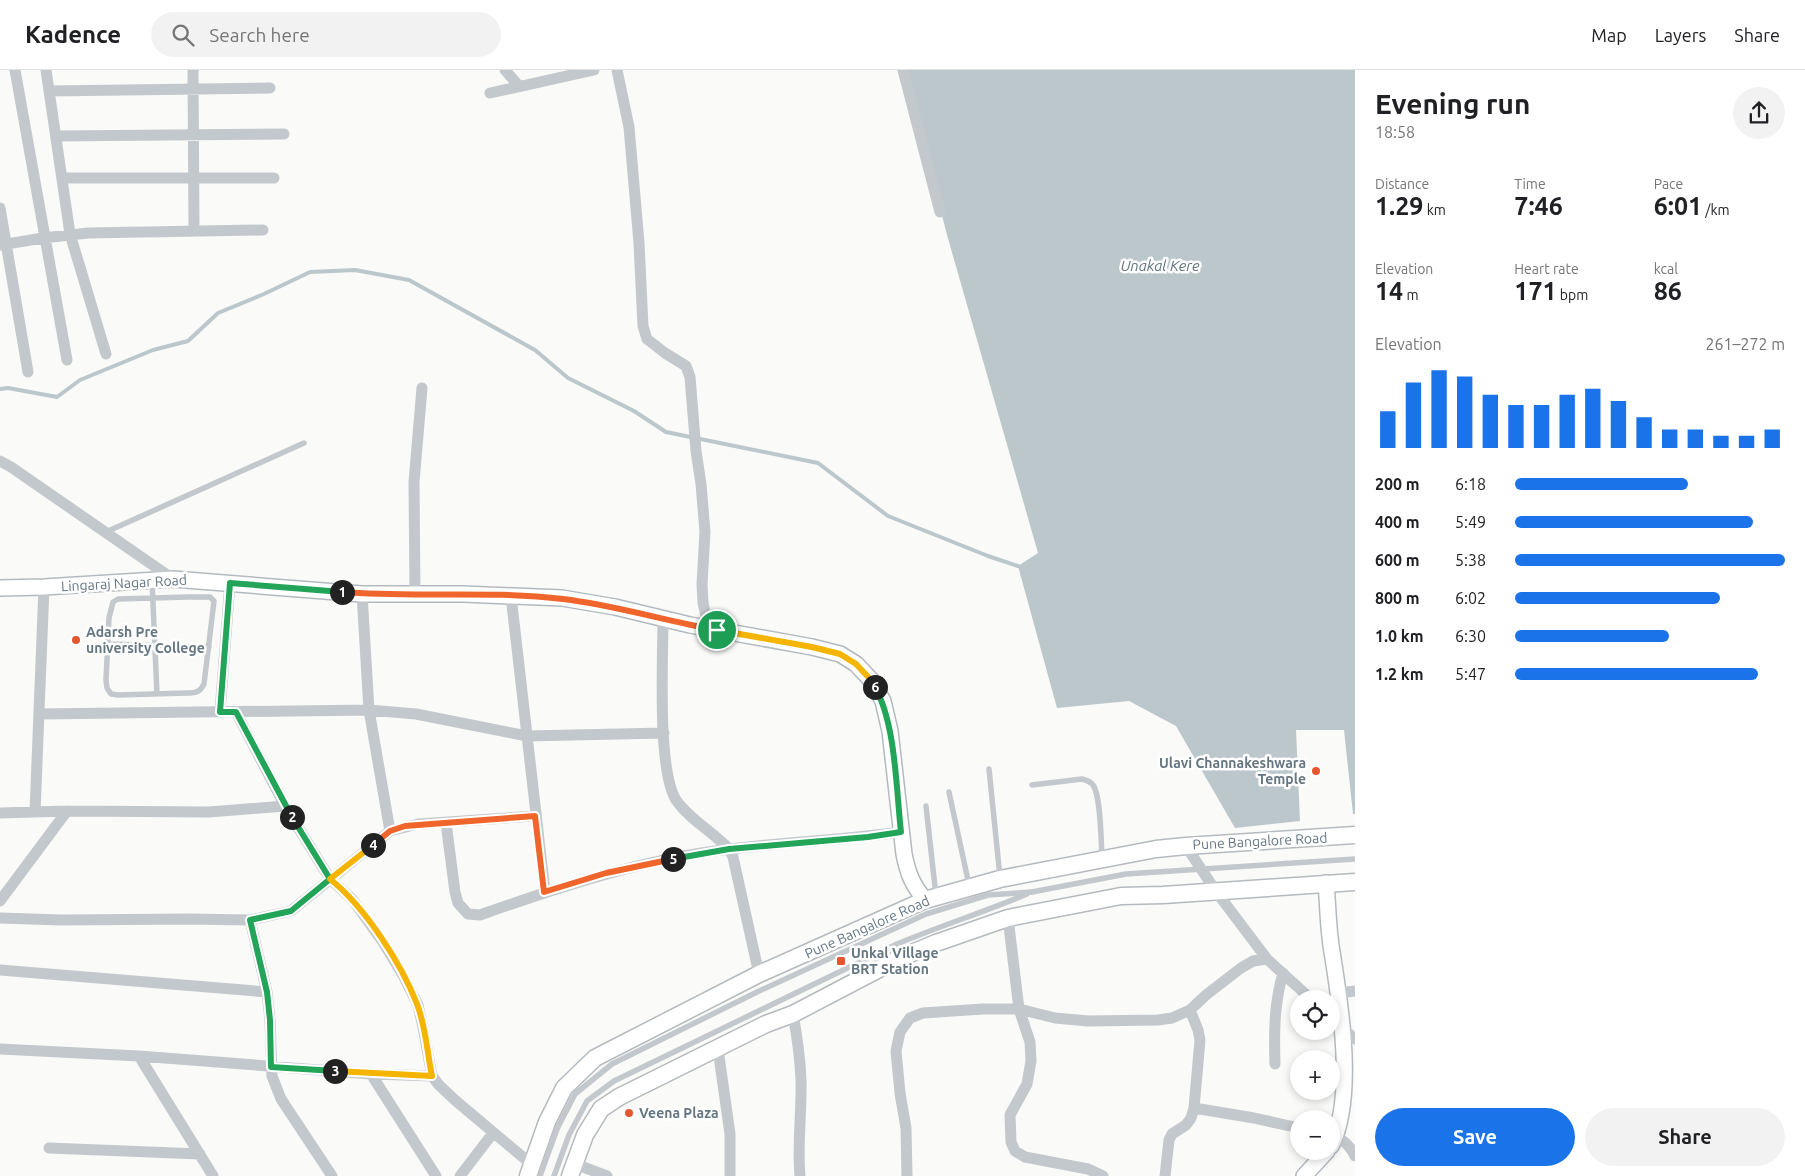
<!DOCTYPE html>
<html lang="en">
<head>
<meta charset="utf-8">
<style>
	body { margin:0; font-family:Ubuntu,sans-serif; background:#f2f2f2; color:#202124; height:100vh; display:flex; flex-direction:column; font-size:19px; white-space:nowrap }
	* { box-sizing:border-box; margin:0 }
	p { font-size:16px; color:#757577 }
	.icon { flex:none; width:28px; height:28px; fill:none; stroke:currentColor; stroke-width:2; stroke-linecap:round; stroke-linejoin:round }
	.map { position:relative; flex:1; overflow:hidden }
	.details { display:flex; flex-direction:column; background:#fff; width:450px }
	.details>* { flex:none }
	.fabs { position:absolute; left:1290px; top:920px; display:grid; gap:10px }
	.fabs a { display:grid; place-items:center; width:50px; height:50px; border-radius:50%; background:#fff; box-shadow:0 2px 8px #0003; font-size:25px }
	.pin { position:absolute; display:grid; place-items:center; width:42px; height:42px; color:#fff; margin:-21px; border:2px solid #fff; border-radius:50%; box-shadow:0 1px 5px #0007 }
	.km { position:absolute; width:25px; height:25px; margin:-12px; border-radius:50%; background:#222; color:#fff; font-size:14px; line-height:25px; text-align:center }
	.round { display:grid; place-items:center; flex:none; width:52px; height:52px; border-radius:26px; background:#f2f2f2 }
	.overview { display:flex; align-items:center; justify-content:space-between; height:85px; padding:0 20px }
	h1 { font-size:28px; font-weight:700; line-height:38px }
	.stats { display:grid; grid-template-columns:repeat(3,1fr); gap:8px; height:85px; padding:5px 20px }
	.stats div { display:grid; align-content:center }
	.stats b { font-size:25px; font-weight:700 }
	.stats small { font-size:14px; font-weight:400 }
	.stats p { font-size:14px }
	.chart { height:140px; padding:10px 20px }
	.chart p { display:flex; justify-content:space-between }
	.chart svg { width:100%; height:90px; margin-top:5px; stroke:#1a73e8; stroke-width:6 }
	.primary-button { display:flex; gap:10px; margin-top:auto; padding:10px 20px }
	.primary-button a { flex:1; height:58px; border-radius:30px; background:#1a73e8; color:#fff; font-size:20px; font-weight:700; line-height:58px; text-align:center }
	.primary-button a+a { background:#f2f2f2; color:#202124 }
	ul { padding:0 20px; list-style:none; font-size:16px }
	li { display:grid; grid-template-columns:80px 60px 1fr; align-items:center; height:38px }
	li i { height:12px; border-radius:6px; background:#1a73e8 }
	header { display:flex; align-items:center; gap:30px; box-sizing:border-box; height:70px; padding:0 25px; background:#fff; border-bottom:1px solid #e0e0e0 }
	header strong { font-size:24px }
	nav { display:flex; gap:28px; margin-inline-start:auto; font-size:18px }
	.search { width:350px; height:45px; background:#f2f2f2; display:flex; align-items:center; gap:12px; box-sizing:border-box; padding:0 18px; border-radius:28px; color:#757577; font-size:19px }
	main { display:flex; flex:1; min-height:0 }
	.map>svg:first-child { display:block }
	.water { fill:#bbc7cb }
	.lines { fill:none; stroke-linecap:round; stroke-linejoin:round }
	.stream { stroke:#bbc7cb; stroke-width:4 }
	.secondary-casing { stroke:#b3babf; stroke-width:18 }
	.primary-casing { stroke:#b5babe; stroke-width:19 }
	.lane { stroke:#c3c8cc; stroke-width:5.5 }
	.street { stroke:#c3c8cc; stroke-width:11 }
	.secondary { stroke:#fff; stroke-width:15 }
	.primary { stroke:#fff; stroke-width:16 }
	.lane-bridge { stroke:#c3c8cc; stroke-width:5.5 }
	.split-1-casing { stroke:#fff; stroke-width:10 }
	.split-2-casing { stroke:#fff; stroke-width:10 }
	.split-3-casing { stroke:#fff; stroke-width:10 }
	.split-4-casing { stroke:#fff; stroke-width:10 }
	.split-5-casing { stroke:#fff; stroke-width:10 }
	.split-6-casing { stroke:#fff; stroke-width:10 }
	.split-7-casing { stroke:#fff; stroke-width:10 }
	.split-1 { stroke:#f0652b; stroke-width:6 }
	.split-2 { stroke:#22a559; stroke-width:6 }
	.split-3 { stroke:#22a559; stroke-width:6 }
	.split-4 { stroke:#f5b400; stroke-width:6 }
	.split-5 { stroke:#f0652b; stroke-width:6 }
	.split-6 { stroke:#22a559; stroke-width:6 }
	.split-7 { stroke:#f5b400; stroke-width:6 }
	.poi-dot { fill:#e4572e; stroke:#fff; stroke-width:2 }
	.labels { text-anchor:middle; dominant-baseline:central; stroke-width:5; stroke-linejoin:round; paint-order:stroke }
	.street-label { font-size:14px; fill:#657683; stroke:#fff }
	.poi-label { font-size:14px; font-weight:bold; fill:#657683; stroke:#fff; text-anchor:start }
	.water-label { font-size:15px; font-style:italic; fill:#60757c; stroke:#fff }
</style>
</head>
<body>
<header>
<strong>Kadence</strong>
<div class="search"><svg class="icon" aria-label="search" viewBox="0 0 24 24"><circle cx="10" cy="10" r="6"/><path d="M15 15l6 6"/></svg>Search here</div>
<nav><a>Map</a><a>Layers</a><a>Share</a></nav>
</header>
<main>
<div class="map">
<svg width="1355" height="1106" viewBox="0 0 1355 1106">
	<rect width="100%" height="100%" fill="#fafaf8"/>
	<!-- water -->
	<path class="water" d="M905 0H1355V744H1353L1344 660H1296L1300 751 1235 758 1176 656 1129 631 1057 638 1018 496 1038 483 947 165Z"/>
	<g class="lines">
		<!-- stream -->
		<path class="stream" d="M0 319 8 318 57 327 80 310 153 280 188 271 218 243 264 224 310 202 355 200 409 210 535 280 568 308 634 341 666 362 818 393 888 446 988 486 1018 496"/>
		<defs>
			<path id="secondary" d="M0 518 44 517 173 509 362 524H463L562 528 615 537 690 555 812 577 840 584 856 594 871 610 883 631 890 661 904 784C908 804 912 814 925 830
				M1326 813C1328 836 1328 859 1332 882 1341 937 1355 1029 1331 1076
				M1304 1106 1327 1081"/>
			<path id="primary" d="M528 1106 547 1052 564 1018 595 988 759 904 925 830 1000 809 1156 779 1186 776 1355 765
				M570 1106 585 1065 601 1039 619 1027 766 954 793 944 900 888 936 873 1008 848 1121 826 1163 825 1355 812"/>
		</defs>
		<!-- secondary casing -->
		<use href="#secondary" class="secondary-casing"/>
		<!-- primary casing -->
		<use href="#primary" class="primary-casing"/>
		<!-- lane -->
		<path class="lane" d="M106 462 304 373
			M152 511 157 624
			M188 527H210L214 531 204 614C200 622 196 623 187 623L118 625 111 624 107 618 106 610 109 548 113 532 118 529Z
			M108 574 209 577
			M989 699 1000 807
			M1032 715 1082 709C1086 710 1090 711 1093 715 1101 726 1101 772 1102 787
			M949 722 969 815
			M926 736 936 826
			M540 1106 557 1059 575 1024 612 994 757 922 926 844 988 825 1032 822
			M554 1106 569 1065 587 1031 614 1011 897 874C940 856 984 842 1027 824"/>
		<!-- street -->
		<path class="street" d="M15 0 67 290
			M46 0 70 164 106 284
			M193 0 194 161
			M505 0 519 16
			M617 0 629 57 639 173 643 256 647 269 665 283 686 296 690 307 696 381 701 414 705 462 702 514 703 533 706 546 717 559
			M903 0 940 142
			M49 21 270 18
			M490 23 594 0
			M56 66 284 64
			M62 108H274
			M0 138 28 302
			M0 175 43 168 88 163 263 160
			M0 391 11 397 173 509
			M362 524 369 640 390 761
			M415 524 414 412 422 318
			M511 526 545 822
			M663 549C663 588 657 699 676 730 690 750 713 762 729 779L733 787 759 904
			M220 642 230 513
			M236 642 285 736 330 809 352 829 383 872 404 907 418 935 423 957 432 1006 439 1015 456 1031 531 1094
			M40 644 369 640 416 644 527 666 664 663
			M35 742 44 517
			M0 743 67 741 209 742 285 736
			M446 753 455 822 458 833 468 844 480 845C562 816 644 789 730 779 787 772 844 770 901 762
			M1186 776 1215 820 1267 889 1311 929
			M0 831 67 741
			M0 848 61 850 190 849 250 850 291 841 390 761 418 754 535 746
			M1008 848 1019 939 1030 972 1031 991 1027 1014 1010 1045 1011 1072 1015 1081 1025 1087 1088 1099 1103 1106
			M250 850 267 922 270 950 272 1006 281 1029 332 1106
			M0 900 267 922
			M1340 923 1355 921
			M793 944C797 966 800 987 801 1009 802 1041 797 1074 800 1106
			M1331 948 1355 969
			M0 979 139 986 371 1004 432 1006
			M718 979 730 1064V1106
			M139 986 213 1106
			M1275 994C1274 963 1274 934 1283 903
			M371 1004 436 1106
			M1194 1038 1254 1048 1299 1058
			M1331 1066C1344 1069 1349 1075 1355 1086
			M49 1078 200 1084
			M575 1094 607 1106
			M460 1106 493 1063
			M907 1106 906 1058 900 1023 896 981 900 962 910 948 923 943 983 939H1019L1055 948 1088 951 1158 950 1172 948 1190 940 1206 925 1241 898 1253 891 1267 889
			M1165 1106 1169 1070 1172 1064 1186 1055 1191 1048 1194 1038 1200 970 1198 960 1190 940"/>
		<!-- secondary -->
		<use href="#secondary" class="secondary"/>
		<!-- primary -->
		<use href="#primary" class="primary"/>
		<!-- lane-bridge -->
		<path class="lane-bridge" d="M1032 822 1126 804 1355 789"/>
	</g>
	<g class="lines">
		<defs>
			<path id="split-1" d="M342 522C415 528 490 520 563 529 615 535 665 551 717 560"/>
			<path id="split-2" d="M292 747 236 642H220L230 513 342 522"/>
			<path id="split-3" d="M292 747 330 809 291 841 250 850 267 922 270 950 271 997 335 1001"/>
			<path id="split-4" d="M335 1001 432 1006C427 982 426 957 417 934 401 893 365 837 330 809L373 775"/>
			<path id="split-5" d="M373 775 390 761 405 756 535 746 544 822 606 803 673 789"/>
			<path id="split-6" d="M673 789 729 779 868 767 901 762C896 718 896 655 875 617"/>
			<path id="split-7" d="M717 560 812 577 840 584 856 594 871 610 875 617"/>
		</defs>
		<!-- split-1 casing -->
		<use href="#split-1" class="split-1-casing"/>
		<!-- split-2 casing -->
		<use href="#split-2" class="split-2-casing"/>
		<!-- split-3 casing -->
		<use href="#split-3" class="split-3-casing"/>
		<!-- split-4 casing -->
		<use href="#split-4" class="split-4-casing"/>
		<!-- split-5 casing -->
		<use href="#split-5" class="split-5-casing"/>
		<!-- split-6 casing -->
		<use href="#split-6" class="split-6-casing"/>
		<!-- split-7 casing -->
		<use href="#split-7" class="split-7-casing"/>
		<!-- split-1 -->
		<use href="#split-1" class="split-1"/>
		<!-- split-2 -->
		<use href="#split-2" class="split-2"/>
		<!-- split-3 -->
		<use href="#split-3" class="split-3"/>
		<!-- split-4 -->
		<use href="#split-4" class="split-4"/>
		<!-- split-5 -->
		<use href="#split-5" class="split-5"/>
		<!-- split-6 -->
		<use href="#split-6" class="split-6"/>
		<!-- split-7 -->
		<use href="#split-7" class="split-7"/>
	</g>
	<!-- markers -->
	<g class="poi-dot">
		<circle cx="76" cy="570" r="5"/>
		<circle cx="1316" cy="701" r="5"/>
		<rect x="836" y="886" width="10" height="10" rx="2.5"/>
		<circle cx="629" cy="1043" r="5"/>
	</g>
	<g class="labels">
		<!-- street labels -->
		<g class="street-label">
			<text transform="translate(124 513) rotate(-3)">Lingaraj Nagar Road</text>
			<text transform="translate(1260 771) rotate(-3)">Pune Bangalore Road</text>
			<text transform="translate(867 857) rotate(-24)">Pune Bangalore Road</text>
		</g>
		<!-- poi labels -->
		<g class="poi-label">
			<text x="86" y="562">Adarsh Pre<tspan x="86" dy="16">university College</tspan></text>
			<text x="1306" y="693" text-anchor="end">Ulavi Channakeshwara<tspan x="1306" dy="16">Temple</tspan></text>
			<text x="851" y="883">Unkal Village<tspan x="851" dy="16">BRT Station</tspan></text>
			<text x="639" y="1043">Veena Plaza</text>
		</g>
		<!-- water labels -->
		<g class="water-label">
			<text x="1160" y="195">Unakal Kere</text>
		</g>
	</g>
</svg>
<div class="fabs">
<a><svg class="icon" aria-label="locate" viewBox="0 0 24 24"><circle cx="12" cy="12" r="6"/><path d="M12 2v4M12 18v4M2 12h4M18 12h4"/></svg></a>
<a>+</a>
<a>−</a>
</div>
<div class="pin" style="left:717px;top:560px;background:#1e9e55"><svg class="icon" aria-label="arrive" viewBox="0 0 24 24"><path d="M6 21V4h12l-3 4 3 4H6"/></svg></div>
<b class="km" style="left:342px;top:522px">1</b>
<b class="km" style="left:292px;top:747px">2</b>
<b class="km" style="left:335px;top:1001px">3</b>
<b class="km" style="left:373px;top:775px">4</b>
<b class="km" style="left:673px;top:789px">5</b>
<b class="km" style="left:875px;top:617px">6</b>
</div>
<section class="details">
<div class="overview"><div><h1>Evening run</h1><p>18:58</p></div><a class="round"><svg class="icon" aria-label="share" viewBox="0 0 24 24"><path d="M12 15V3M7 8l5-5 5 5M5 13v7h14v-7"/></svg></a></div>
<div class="stats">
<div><p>Distance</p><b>1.29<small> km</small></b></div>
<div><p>Time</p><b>7:46</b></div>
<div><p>Pace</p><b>6:01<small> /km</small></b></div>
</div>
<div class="stats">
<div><p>Elevation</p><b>14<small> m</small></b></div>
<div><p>Heart rate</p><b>171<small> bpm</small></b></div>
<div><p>kcal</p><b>86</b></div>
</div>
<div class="chart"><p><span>Elevation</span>261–272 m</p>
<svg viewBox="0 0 160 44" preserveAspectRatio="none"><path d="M5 44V26M15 44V12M25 44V6M35 44V9M45 44V18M55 44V23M65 44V23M75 44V18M85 44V15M95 44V21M105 44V29M115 44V35M125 44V35M135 44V38M145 44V38M155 44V35"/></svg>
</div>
<ul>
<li><b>200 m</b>6:18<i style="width:64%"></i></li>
<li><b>400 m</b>5:49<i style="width:88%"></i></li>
<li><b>600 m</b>5:38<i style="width:100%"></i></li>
<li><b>800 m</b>6:02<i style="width:76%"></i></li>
<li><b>1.0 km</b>6:30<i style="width:57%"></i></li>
<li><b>1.2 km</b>5:47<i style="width:90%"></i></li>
</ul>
<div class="primary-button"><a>Save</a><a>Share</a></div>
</section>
</main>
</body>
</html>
